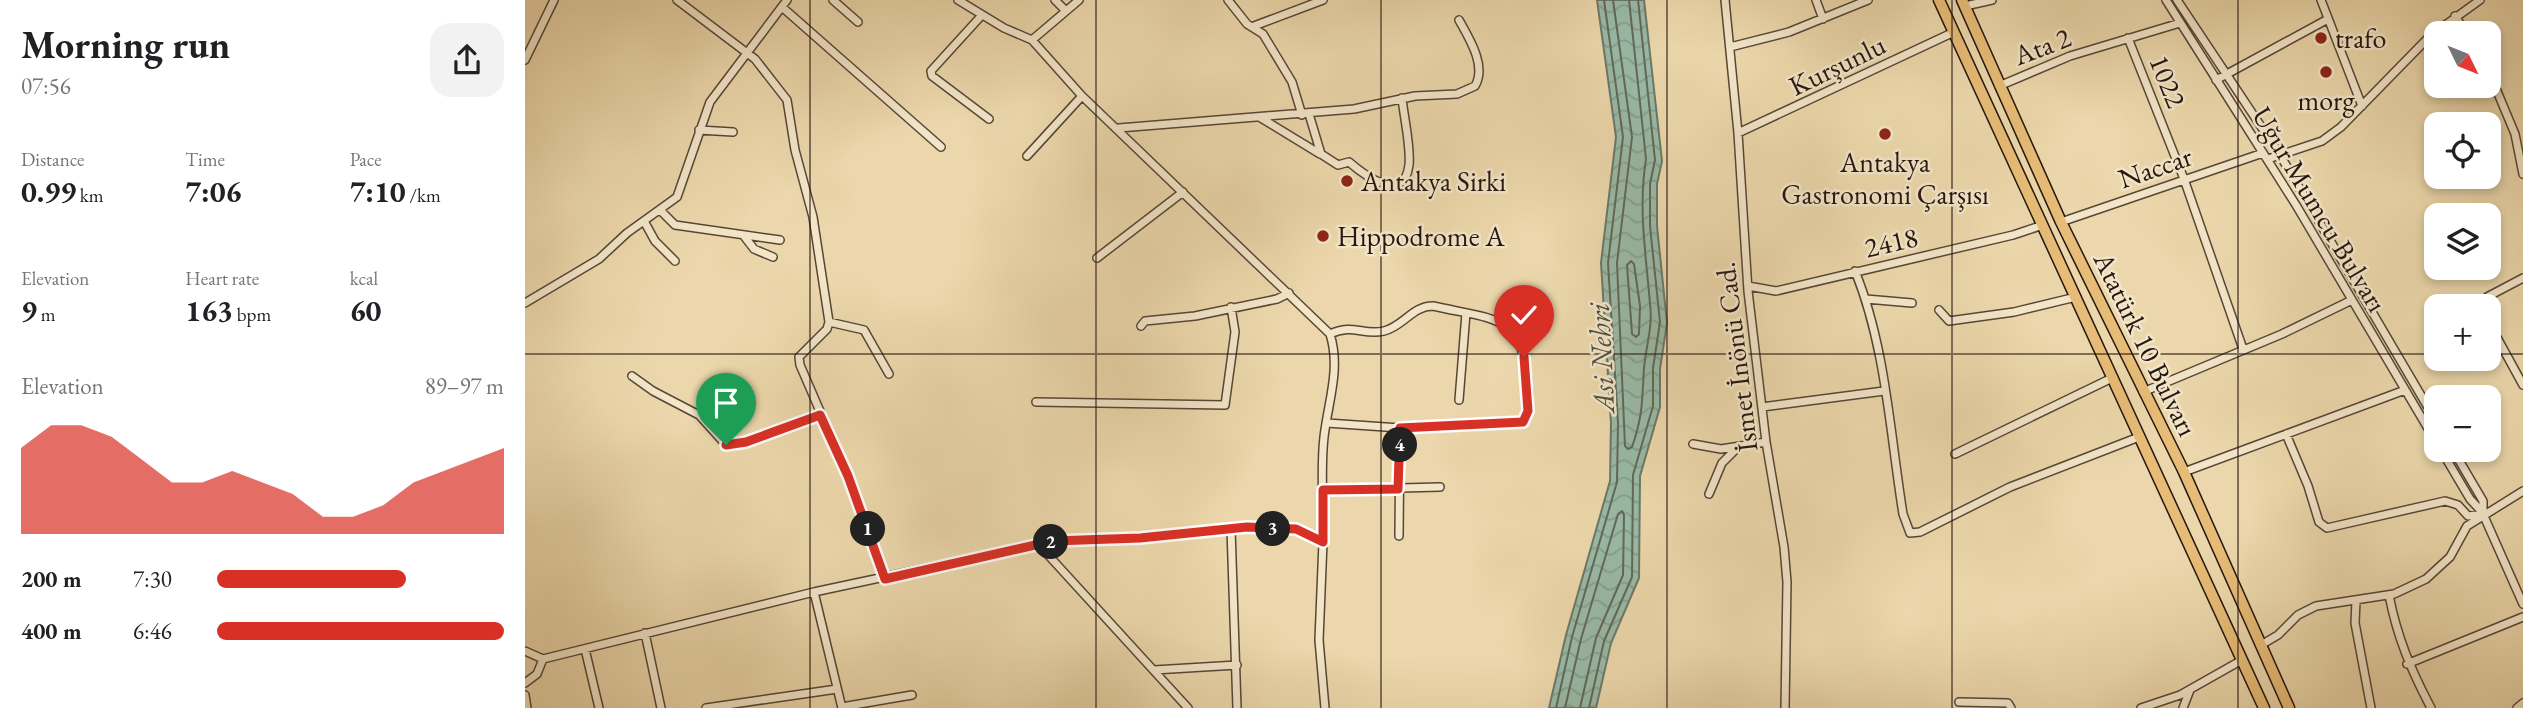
<!DOCTYPE html>
<html lang="en">
<head>
<meta charset="utf-8">
<style>
	body { margin:0; font-family:"EB Garamond",serif; background:#f2f2f2; color:#202124; height:100vh; display:flex; flex-direction:column; font-size:26px; white-space:nowrap }
	* { box-sizing:border-box; margin:0 }
	p { font-size:23px; color:#757577 }
	.icon { flex:none; width:38px; height:38px; fill:none; stroke:currentColor; stroke-width:2; stroke-linecap:round; stroke-linejoin:round }
	.map { position:relative; flex:1; overflow:hidden }
	.side { display:flex; flex-direction:column; background:#fff; width:525px }
	.side>* { flex:none }
	.needle { width:46px; rotate:133deg }
	.fabs { position:absolute; left:1899px; top:21px; display:grid; gap:14px }
	.fabs a { display:grid; place-items:center; width:77px; height:77px; border-radius:14px; background:#fff; box-shadow:0 4px 10px #0003; font-size:35px }
	.pin { position:absolute; display:grid; place-items:center; width:60px; height:60px; color:#fff; margin:-72px -30px; border-radius:50% 50% 50% 0; rotate:-45deg; box-shadow:0 0 7px #0007 }
	.pin .icon { rotate:45deg }
	.km { position:absolute; width:35px; height:35px; margin:-18px; border-radius:50%; background:#222; color:#fff; font-size:19px; line-height:35px; text-align:center }
	.round { display:grid; place-items:center; flex:none; width:74px; height:74px; border-radius:21px; background:#f2f2f2 }
	.headline { display:flex; align-items:center; justify-content:space-between; height:119px; padding:0 21px }
	h1 { font-size:38px; font-weight:700; line-height:52px }
	.figures { display:grid; grid-template-columns:repeat(3,1fr); gap:10px; height:119px; padding:7px 21px }
	.figures div { display:grid; align-content:center }
	.figures b { font-size:30px; font-weight:700 }
	.figures small { font-size:19px; font-weight:400 }
	.figures p { font-size:19px }
	.chart { height:196px; padding:14px 21px }
	.chart p { display:flex; justify-content:space-between }
	.chart svg { width:100%; height:126px; margin-top:7px; fill:#d93025; opacity:.7 }
	ul { padding:0 21px; list-style:none; font-size:23px }
	li { display:grid; grid-template-columns:112px 84px 1fr; align-items:center; height:52px }
	li i { height:18px; border-radius:9px; background:#d93025 }
	main { display:flex; flex:1; min-height:0 }
	.map>svg:first-child { display:block }
	.water { fill:url(#water-waves); stroke:#6b786a; stroke-width:2 }
	.lines { fill:none; stroke-linecap:round; stroke-linejoin:round }
	.shore { stroke:#60685b; stroke-width:2 }
	.minor-casing { stroke:#574637; stroke-width:10 }
	.highway-casing { stroke:#261610; stroke-width:13 }
	.minor { stroke:#f2e5c8; stroke-width:7 }
	.highway { stroke:#e6bc76; stroke-width:10 }
	.route-casing { stroke:#fff; stroke-width:14 }
	.route { stroke:#d93025; stroke-width:9 }
	.grid { fill:none; stroke:#261610; stroke-width:2; stroke-opacity:0.55 }
	.poi-dot { fill:#8f2418; stroke:#f2e5c8; stroke-width:2.5 }
	.labels { text-anchor:middle; dominant-baseline:central; stroke-width:5; stroke-linejoin:round; paint-order:stroke }
	.poi-label { font-size:28px; fill:#261610; stroke:#f2e5c8; text-anchor:start }
	.street-label { font-size:28px; fill:#261610; stroke:#f2e5c8 }
	.water-label { font-size:30px; font-style:italic; fill:#4e4f44; stroke:#f2e5c8 }
</style>
</head>
<body>
<main>
<section class="side">
<div class="headline"><div><h1>Morning run</h1><p>07:56</p></div><a class="round"><svg class="icon" aria-label="share" viewBox="0 0 24 24"><path d="M12 15V3M7 8l5-5 5 5M5 13v7h14v-7"/></svg></a></div>
<div class="figures">
<div><p>Distance</p><b>0.99<small> km</small></b></div>
<div><p>Time</p><b>7:06</b></div>
<div><p>Pace</p><b>7:10<small> /km</small></b></div>
</div>
<div class="figures">
<div><p>Elevation</p><b>9<small> m</small></b></div>
<div><p>Heart rate</p><b>163<small> bpm</small></b></div>
<div><p>kcal</p><b>60</b></div>
</div>
<div class="chart"><p><span>Elevation</span>89–97 m</p>
<svg viewBox="0 0 160 44" preserveAspectRatio="none"><path d="M0 44V14L10 6L20 6L30 10L40 18L50 26L60 26L70 22L80 26L90 30L100 38L110 38L120 34L130 26L140 22L150 18L160 14V44z"/></svg>
</div>
<ul>
<li><b>200 m</b>7:30<i style="width:66%"></i></li>
<li><b>400 m</b>6:46<i style="width:100%"></i></li>
</ul>
</section>
<div class="map">
<svg width="1998" height="708" viewBox="0 0 1998 708">
	<defs>
		<pattern id="water-waves" width="16" height="10" patternUnits="userSpaceOnUse" patternTransform="scale(1.75)"><rect width="16" height="10" fill="#99baa6"/><path d="M0 5q4-4 8 0t8 0" fill="none" stroke="#849f8e"/></pattern>
	</defs>
	<rect width="100%" height="100%" fill="#ebd7ab"/>
	<filter id="stains"><feTurbulence type="fractalNoise" baseFrequency=".00286" numOctaves="4"/><feColorMatrix values="0 0 0 0 .2 0 0 0 0 .09 0 0 0 0 .02 0 0 0 .5 -.17"/></filter>
	<radialGradient id="worn" r=".72"><stop offset=".6" stop-color="#630" stop-opacity="0"/><stop offset="1" stop-color="#630" stop-opacity=".3"/></radialGradient>
	<!-- water -->
	<path class="water" d="M1072 0H1119L1137 161 1132 184V226L1142 323 1135 369V407L1115 476 1114 578 1086 643 1071 708H1024L1041 635 1085 481 1086 424 1076 263 1091 137Z"/>
	<g class="lines">
		<!-- shore -->
		<path class="shore" d="M1088 0 1107 137 1092 263 1100 446 1103 449 1107 447C1118 416 1117 400 1119 368 1121 346 1128 326 1125 304 1121 254 1113 209 1121 159L1104 0
			M1106 261 1109 264 1115 306 1114 334 1111 337 1107 334 1102 265Z
			M1031 708 1047 637 1092 482 1093 423 1083 263 1098 137 1079 0
			M1040 708 1056 639 1093 514 1097 511 1099 515 1098 575 1071 638 1055 708
			M1064 708 1079 641 1107 577 1108 475 1128 406V368L1135 322 1125 226V184L1130 160 1113 0"/>
		<defs>
			<path id="minor" d="M152 0 230 59 262 100 270 150 288 217 304 322 302 329 274 357 275 365 323 476 360 579
				M308 0 333 22
				M530 0 541 11
				M703 0 722 24 738 34 767 82 777 115
				M1200 0 1213 133 1223 291 1241 442 1259 547 1262 582 1260 708
				M1291 0 1298 19
				M1641 0 1771 205 1911 442
				M1652 0 1755 155 1911 421
				M1796 0 1837 106
				M1440 6 1467 0
				M257 7 416 147
				M457 15 406 71 407 76 464 119
				M1930 16 1941 33
				M729 26 798 0
				M1603 38 1659 179 1718 349
				M507 40 554 0
				M1205 47 1264 32 1343 0
				M0 60 29 0
				M1964 72 1990 134 1998 174
				M1691 80 1803 19
				M1474 86 1545 56 1655 23
				M784 114 796 154 813 165 824 162C839 175 879 205 884 165 886 147 879 118 877 98
				M736 118 795 154
				M594 128 829 109 890 96 932 94 950 86C962 66 944 38 934 20
				M174 130 208 132
				M1213 133 1429 32
				M502 156 557 96
				M1743 159 1797 141 1816 127 1905 36 1955 0
				M135 210 150 225 255 240
				M119 221 130 241 150 261
				M1536 222 1738 153
				M219 236 229 249 248 257
				M572 258 658 192
				M1330 271C1361 347 1365 434 1378 514L1385 533 1395 532 1485 487 1614 437
				M1223 286 1251 291 1488 235 1518 225
				M1341 299 1387 303
				M0 303 74 259 102 233 152 197 185 102 262 0
				M1958 306 1962 297 1998 278
				M1414 310 1424 321 1489 312 1551 297
				M304 322 339 330 364 374
				M1964 323 1998 385
				M616 326 620 321 670 316 752 299 764 293
				M107 376 128 391 174 415 201 445 221 442 295 416
				M1618 392 1757 334 1827 300
				M934 400 941 313
				M511 402 700 405 710 332 706 307
				M1237 407 1359 391
				M802 423 875 428 996 423C1006 414 1004 401 1003 387 998 313 970 320 908 306 887 306 879 326 859 331 838 336 828 323 805 334
				M1761 434 1783 486 1794 522 1802 528 1920 501 1933 505 1943 516 1958 514
				M1168 444 1196 449 1241 442
				M1916 450 1945 499 1958 513
				M1928 450 1958 501V514L1998 604
				M1430 454 1587 378
				M1659 472 1880 390
				M798 490 915 487
				M1184 494 1197 463 1213 447
				M706 529 712 708
				M874 536 875 428
				M798 542 794 640 800 708
				M514 545 663 708
				M289 592 317 708
				M1864 595C1872 637 1886 670 1906 708
				M1831 601 1830 623 1846 708
				M120 633 136 708
				M1736 645 1753 635 1773 615 1791 606 1869 594 1901 579 1925 557 1942 526 1998 491
				M60 649 74 708
				M0 651 18 659 289 592 528 541 615 538 722 527 771 529 798 542C799 507 795 472 799 437 803 402 816 369 805 334L557 96 507 40 479 28 433 0
				M1882 664 1998 617
				M629 670 712 665
				M0 683 12 674 18 659
				M0 695 2 708
				M1434 702 1483 703 1486 708
				M317 707 387 695
				M181 708 312 689
				M1616 708 1655 695 1717 660
				M1658 708 1665 690
				M1992 708 1998 703"/>
			<path id="highway" d="M1414 0 1739 708
				M1437 0 1536 222 1659 472 1764 708"/>
		</defs>
		<!-- minor casing -->
		<use href="#minor" class="minor-casing"/>
		<!-- highway casing -->
		<use href="#highway" class="highway-casing"/>
		<!-- minor -->
		<use href="#minor" class="minor"/>
		<!-- highway -->
		<use href="#highway" class="highway"/>
	</g>
	<g class="lines">
		<defs>
			<path id="route" d="M201 445 221 442 295 415 323 476 360 579 528 541 615 538 722 527 771 529 798 542V490L873 489 875 428 998 422 1003 411 999 357"/>
		</defs>
		<!-- route casing -->
		<use href="#route" class="route-casing"/>
		<!-- route -->
		<use href="#route" class="route"/>
	</g>
	<!-- grid -->
	<path class="grid" d="M285 0V708M571 0V708M856 0V708M1142 0V708M1427 0V708M1713 0V708M0 354H1911M1964 354H1998"/>
	<!-- markers -->
	<g class="poi-dot">
		<circle cx="1796" cy="38" r="7"/>
		<circle cx="1801" cy="72" r="7"/>
		<circle cx="1360" cy="134" r="7"/>
		<circle cx="822" cy="181" r="7"/>
		<circle cx="798" cy="236" r="7"/>
	</g>
	<g class="labels">
		<!-- poi labels -->
		<g class="poi-label">
			<text x="1810" y="38">trafo</text>
			<text x="1801" y="100" text-anchor="middle">morg</text>
			<text x="1360" y="162" text-anchor="middle">Antakya<tspan x="1360" dy="32">Gastronomi Çarşısı</tspan></text>
			<text x="836" y="181">Antakya Sirki</text>
			<text x="812" y="236">Hippodrome A</text>
		</g>
		<!-- street labels -->
		<g class="street-label">
			<text transform="translate(1517 46) rotate(-21)">Ata 2</text>
			<text transform="translate(1312 65) rotate(-26)">Kurşunlu</text>
			<text transform="translate(1643 81) rotate(68)">1022</text>
			<text transform="translate(1630 167) rotate(-19)">Naccar</text>
			<text transform="translate(1795 209) rotate(59)">Uğur Mumcu Bulvarı</text>
			<text transform="translate(1366 242) rotate(-13)">2418</text>
			<text transform="translate(1621 344) rotate(64)">Atatürk 10 Bulvarı</text>
			<text transform="translate(1211 357) rotate(-97)">İsmet İnönü Cad.</text>
		</g>
		<!-- water labels -->
		<g class="water-label">
			<text transform="translate(1076 358) rotate(-93)">Asi Nehri</text>
		</g>
	</g>
	<rect width="100%" height="100%" filter="url(#stains)"/>
	<rect width="100%" height="100%" fill="url(#worn)"/>
</svg>
<div class="fabs">
<a><svg class="needle" viewBox="-14 -14 28 28"><path d="M0-13l5 13h-10z" fill="#e53935"/><path d="M0 13l5-13h-10z" fill="#757577"/></svg></a>
<a><svg class="icon" aria-label="locate" viewBox="0 0 24 24"><circle cx="12" cy="12" r="6"/><path d="M12 2v4M12 18v4M2 12h4M18 12h4"/></svg></a>
<a><svg class="icon" aria-label="layers" viewBox="0 0 24 24"><path d="M12 4l9 5-9 5-9-5zM3 14l9 5 9-5"/></svg></a>
<a>+</a>
<a>−</a>
</div>
<div class="pin" style="left:201px;top:445px;background:#1e9e55"><svg class="icon" aria-label="arrive" viewBox="0 0 24 24"><path d="M6 21V4h12l-3 4 3 4H6"/></svg></div>
<div class="pin" style="left:999px;top:357px;background:#d93025"><svg class="icon" aria-label="check" viewBox="0 0 24 24"><path d="M5 12l5 5 9-10"/></svg></div>
<b class="km" style="left:343px;top:529px">1</b>
<b class="km" style="left:526px;top:542px">2</b>
<b class="km" style="left:748px;top:529px">3</b>
<b class="km" style="left:875px;top:445px">4</b>
</div>
</main>
</body>
</html>
